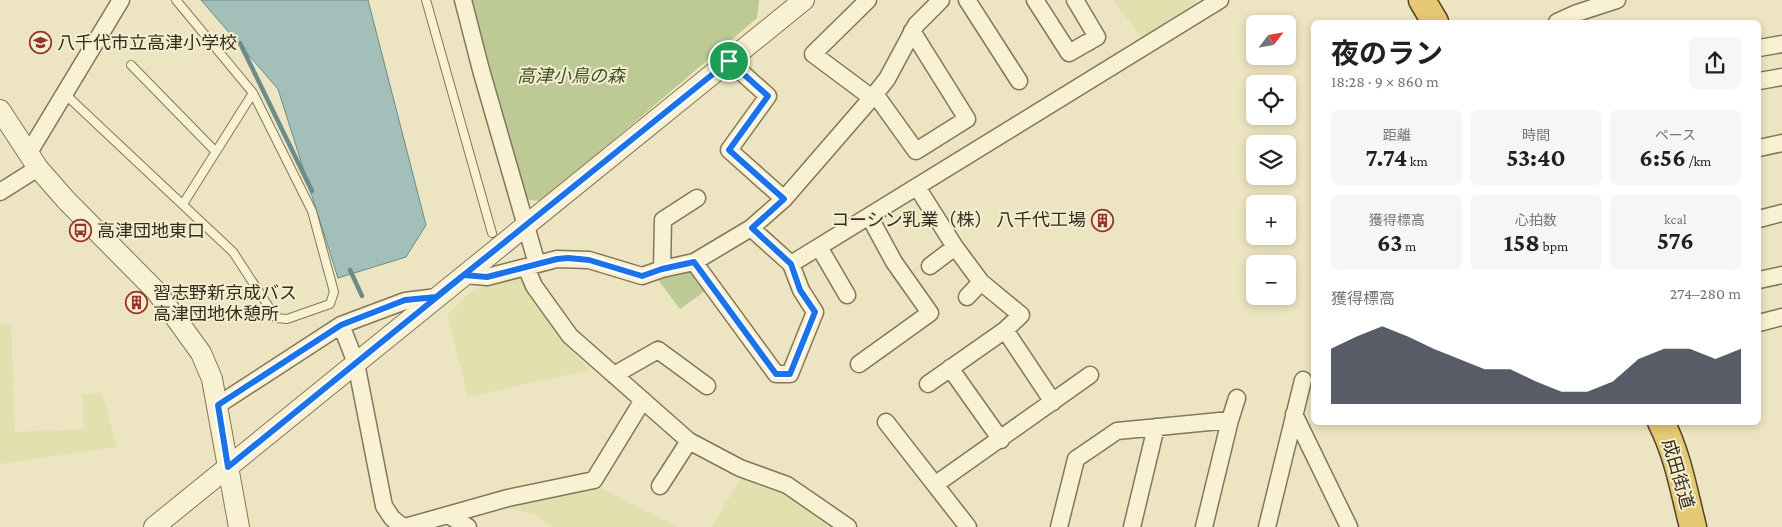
<!DOCTYPE html>
<html lang="ja">
<head>
<meta charset="utf-8">
<style>
	body { margin:0; font-family:"Crimson Pro","Noto Sans JP",serif; background:#f6f6f6; color:#202124; height:100vh; display:flex; flex-direction:column; font-size:19px; white-space:nowrap }
	* { box-sizing:border-box; margin:0 }
	p { font-size:16px; color:#757577 }
	.icon { flex:none; width:28px; height:28px; fill:none; stroke:currentColor; stroke-width:2; stroke-linecap:round; stroke-linejoin:round }
	.map { position:relative; flex:1; overflow:hidden }
	.details { position:absolute; left:1311px; top:20px; width:450px; height:405px; display:flex; flex-direction:column; background:#fff; border-radius:8px; box-shadow:0 2px 8px #0003 }
	.details>* { flex:none }
	.needle { width:32px; rotate:58deg }
	.buttons { position:absolute; left:1246px; top:15px; display:grid; gap:10px }
	.buttons a { display:grid; place-items:center; width:50px; height:50px; border-radius:8px; background:#fff; box-shadow:0 2px 8px #0003; font-size:25px }
	.pin { position:absolute; display:grid; place-items:center; width:42px; height:42px; color:#fff; margin:-21px; border:2px solid #fff; border-radius:50%; box-shadow:0 1px 5px #0007 }
	.round { display:grid; place-items:center; flex:none; width:52px; height:52px; border-radius:8px; background:#f6f6f6 }
	.headline { display:flex; align-items:center; justify-content:space-between; height:85px; padding:0 20px }
	h1 { font-size:28px; font-weight:700; line-height:38px }
	.metrics { display:grid; grid-template-columns:repeat(3,1fr); gap:8px; height:85px; padding:5px 20px }
	.metrics div { display:grid; align-content:center; border-radius:8px; background:#f6f6f6; text-align:center }
	.metrics b { font-size:25px; font-weight:700 }
	.metrics small { font-size:14px; font-weight:400 }
	.metrics p { font-size:14px }
	.chart { height:140px; padding:10px 20px }
	.chart p { display:flex; justify-content:space-between }
	.chart svg { width:100%; height:90px; margin-top:5px; fill:#111827; opacity:.7 }
	.map>svg:first-child { display:block }
	.farmland { fill:#e2e0ae }
	.green { fill:#bdca95 }
	.water { fill:#a3bfba; stroke:#6b8c88 }
	.lines { fill:none; stroke-linecap:round; stroke-linejoin:round }
	.stream { stroke:#6b8c88; stroke-width:4.5 }
	.service-casing { stroke:#857659; stroke-width:10 }
	.minor-casing { stroke:#857659; stroke-width:19 }
	.tertiary-casing { stroke:#857659; stroke-width:22 }
	.trunk-casing { stroke:#53432d; stroke-width:29 }
	.service { stroke:#f8f1d3; stroke-width:8 }
	.minor { stroke:#f8f1d3; stroke-width:16 }
	.tertiary { stroke:#f8f1d3; stroke-width:20 }
	.trunk { stroke:#e6c875; stroke-width:26 }
	.route-casing { stroke:#fff; stroke-width:10 }
	.route { stroke:#1a73e8; stroke-width:6 }
	.labels { text-anchor:middle; dominant-baseline:central; stroke-width:4; stroke-linejoin:round; paint-order:stroke }
	.poi-label { font-size:18px; fill:#352c1d; stroke:#f4eed0; text-anchor:start }
	.park-label { font-size:18px; font-style:italic; fill:#405124; stroke:#f4eed0 }
	.street-label { font-size:18px; fill:#352c1d; stroke:#f4eed0 }
</style>
</head>
<body>
<div class="map">
<svg width="1782" height="527" viewBox="0 0 1782 527">
	<rect width="100%" height="100%" fill="#ede5c1"/>
	<!-- farmland -->
	<path class="farmland" d="M1113 0H1195L1196 2 1142 38Z
		M519 277 562 341 589 370 468 397 447 314 474 289Z
		M0 323 11 325 15 432 84 429 82 394 102 393 117 447 0 464Z
		M742 477 786 490 836 527H711Z
		M596 485 677 527H554L534 514 498 506Z"/>
	<!-- green -->
	<path class="green" d="M471 0H759L757 18 542 201 527 200Z
		M693 264 709 288 680 309 656 277Z"/>
	<!-- water -->
	<path class="water" d="M201 0H368L426 225 406 257 338 278 278 89Z"/>
	<g class="lines">
		<!-- stream -->
		<path class="stream" d="M240 43 312 191
			M350 270 362 296"/>
		<defs>
			<path id="service" d="M426 0 492 233
				M131 65 216 152
				M65 94 233 252 276 318 287 319 330 304 334 292 312 211 253 93 176 0
				M183 204 253 93"/>
			<path id="minor" d="M463 0 481 70 537 264
				M868 0 813 54 872 98
				M967 0 1019 81
				M1035 0 1069 53 1097 37 1075 0
				M1557 22 1577 13 1617 0
				M1759 48 1782 44
				M729 61 768 96 729 150 784 199
				M1759 81 1782 77
				M875 94 916 151 967 119 912 31
				M1759 148 1782 143
				M28 154 121 0
				M917 187 955 247 981 282 1021 315 1005 330 928 384
				M0 192 38 168
				M1759 219 1782 213
				M819 247 847 295
				M694 262 776 374H790L815 312 801 290 791 264 751 228
				M791 264 1220 0
				M930 266 955 247
				M526 267 534 286 570 336 689 441 740 468 787 485 848 527
				M662 269 663 220 697 198
				M464 275 487 277 557 259 589 260 642 276 662 269 694 262 751 228 784 199 875 94 887 79 916 25 941 0
				M1759 280 1782 275
				M967 297 981 282
				M1759 323 1782 317
				M341 325 356 363 384 506 392 518 403 527
				M1005 330 1053 402
				M859 364 930 313 894 262 869 216
				M950 368 1001 440
				M614 375 658 350 707 386
				M218 405 341 325 405 301 437 297
				M1294 414 1349 527
				M886 422 968 527
				M936 484 1090 375
				M660 486 689 441
				M448 515 468 527
				M405 527 508 498 594 480 643 400
				M1059 527 1076 459 1117 431 1230 420
				M1132 527 1156 427
				M1204 527 1230 420 1237 398
				M1267 527 1303 380"/>
			<path id="tertiary" d="M0 110 38 168 66 200 156 291 201 353 212 379 239 527
				M154 527 804 0"/>
			<path id="trunk" d="M1422 0 1435 22
				M1661 422C1678 455 1684 492 1693 527"/>
		</defs>
		<!-- service casing -->
		<use href="#service" class="service-casing"/>
		<!-- minor casing -->
		<use href="#minor" class="minor-casing"/>
		<!-- tertiary casing -->
		<use href="#tertiary" class="tertiary-casing"/>
		<!-- trunk casing -->
		<use href="#trunk" class="trunk-casing"/>
		<!-- service -->
		<use href="#service" class="service"/>
		<!-- minor -->
		<use href="#minor" class="minor"/>
		<!-- tertiary -->
		<use href="#tertiary" class="tertiary"/>
		<!-- trunk -->
		<use href="#trunk" class="trunk"/>
	</g>
	<g class="lines">
		<defs>
			<path id="route" d="M729 61 495 250 436 297 405 300 341 325 218 405 228 467 464 275 487 277 557 259 568 258 589 260 642 276 662 269 694 262 776 374H790L815 312 800 290 791 264 752 228 784 199 729 150 768 96 729 61"/>
		</defs>
		<!-- route casing -->
		<use href="#route" class="route-casing"/>
		<!-- route -->
		<use href="#route" class="route"/>
	</g>
	<!-- icons -->
	<defs>
		<symbol id="school-ring" viewBox="-11 -11 22 22"><circle r="9.5" fill="#f4eed0" stroke="#93362a" stroke-width="1.5"/><path d="M0-5L7-2L0 1L-7-2ZM-4 1L0 2.5L4 1V4Q0 6-4 4Z" fill="#93362a"/></symbol>
		<symbol id="building-ring" viewBox="-11 -11 22 22"><circle r="9.5" fill="#f4eed0" stroke="#93362a" stroke-width="1.5"/><path d="M-4-6H4V6H1V3H-1V6H-4ZM-2.5-4.3h1.7v1.8h-1.7ZM.8-4.3h1.7v1.8H.8ZM-2.5-1h1.7V.8h-1.7ZM.8-1h1.7V.8H.8Z" fill="#93362a"/></symbol>
		<symbol id="bus-ring" viewBox="-11 -11 22 22"><circle r="9.5" fill="#f4eed0" stroke="#93362a" stroke-width="1.5"/><path d="M-5-6H5V4H4V6H2V4H-2V6H-4V4H-5ZM-3.5-4V0h7V-4ZM-3.5 1.2v1.5H-2V1.2ZM2 1.2v1.5H3.5V1.2Z" fill="#93362a"/></symbol>
	</defs>
	<g fill-rule="evenodd">
		<use href="#school-ring" x="28" y="30" width="25" height="25"/>
		<use href="#building-ring" x="1090" y="208" width="25" height="25"/>
		<use href="#bus-ring" x="68" y="218" width="25" height="25"/>
		<use href="#building-ring" x="124" y="290" width="25" height="25"/>
	</g>
	<g class="labels">
		<!-- poi labels -->
		<g class="poi-label">
			<text x="57" y="43">八千代市立高津小学校</text>
			<text x="1086" y="220" text-anchor="end">コーシン乳業（株） 八千代工場</text>
			<text x="97" y="231">高津団地東口</text>
			<text x="153" y="293">習志野新京成バス<tspan x="153" dy="21">高津団地休憩所</tspan></text>
		</g>
		<!-- park labels -->
		<g class="park-label">
			<text x="571" y="76">高津小鳥の森</text>
		</g>
		<!-- street labels -->
		<g class="street-label">
			<text transform="translate(1678 474) rotate(74)">成田街道</text>
		</g>
	</g>
</svg>
<div class="buttons">
<a><svg class="needle" viewBox="-14 -14 28 28"><path d="M0-13l5 13h-10z" fill="#e53935"/><path d="M0 13l5-13h-10z" fill="#757577"/></svg></a>
<a><svg class="icon" aria-label="locate" viewBox="0 0 24 24"><circle cx="12" cy="12" r="6"/><path d="M12 2v4M12 18v4M2 12h4M18 12h4"/></svg></a>
<a><svg class="icon" aria-label="layers" viewBox="0 0 24 24"><path d="M12 4l9 5-9 5-9-5zM3 14l9 5 9-5"/></svg></a>
<a>+</a>
<a>−</a>
</div>
<div class="pin" style="left:729px;top:61px;background:#1e9e55"><svg class="icon" aria-label="arrive" viewBox="0 0 24 24"><path d="M6 21V4h12l-3 4 3 4H6"/></svg></div>
<section class="details">
<div class="headline"><div><h1>夜のラン</h1><p>18:28 · 9 × 860 m</p></div><a class="round"><svg class="icon" aria-label="share" viewBox="0 0 24 24"><path d="M12 15V3M7 8l5-5 5 5M5 13v7h14v-7"/></svg></a></div>
<div class="metrics">
<div><p>距離</p><b>7.74<small> km</small></b></div>
<div><p>時間</p><b>53:40</b></div>
<div><p>ペース</p><b>6:56<small> /km</small></b></div>
</div>
<div class="metrics">
<div><p>獲得標高</p><b>63<small> m</small></b></div>
<div><p>心拍数</p><b>158<small> bpm</small></b></div>
<div><p>kcal</p><b>576</b></div>
</div>
<div class="chart"><p><span>獲得標高</span>274–280 m</p>
<svg viewBox="0 0 160 44" preserveAspectRatio="none"><path d="M0 44V17L10 11L20 6L30 11L40 17L50 22L60 27L70 27L80 33L90 38L100 38L110 33L120 22L130 17L140 17L150 22L160 17V44z"/></svg>
</div>
</section>
</div>
</body>
</html>
